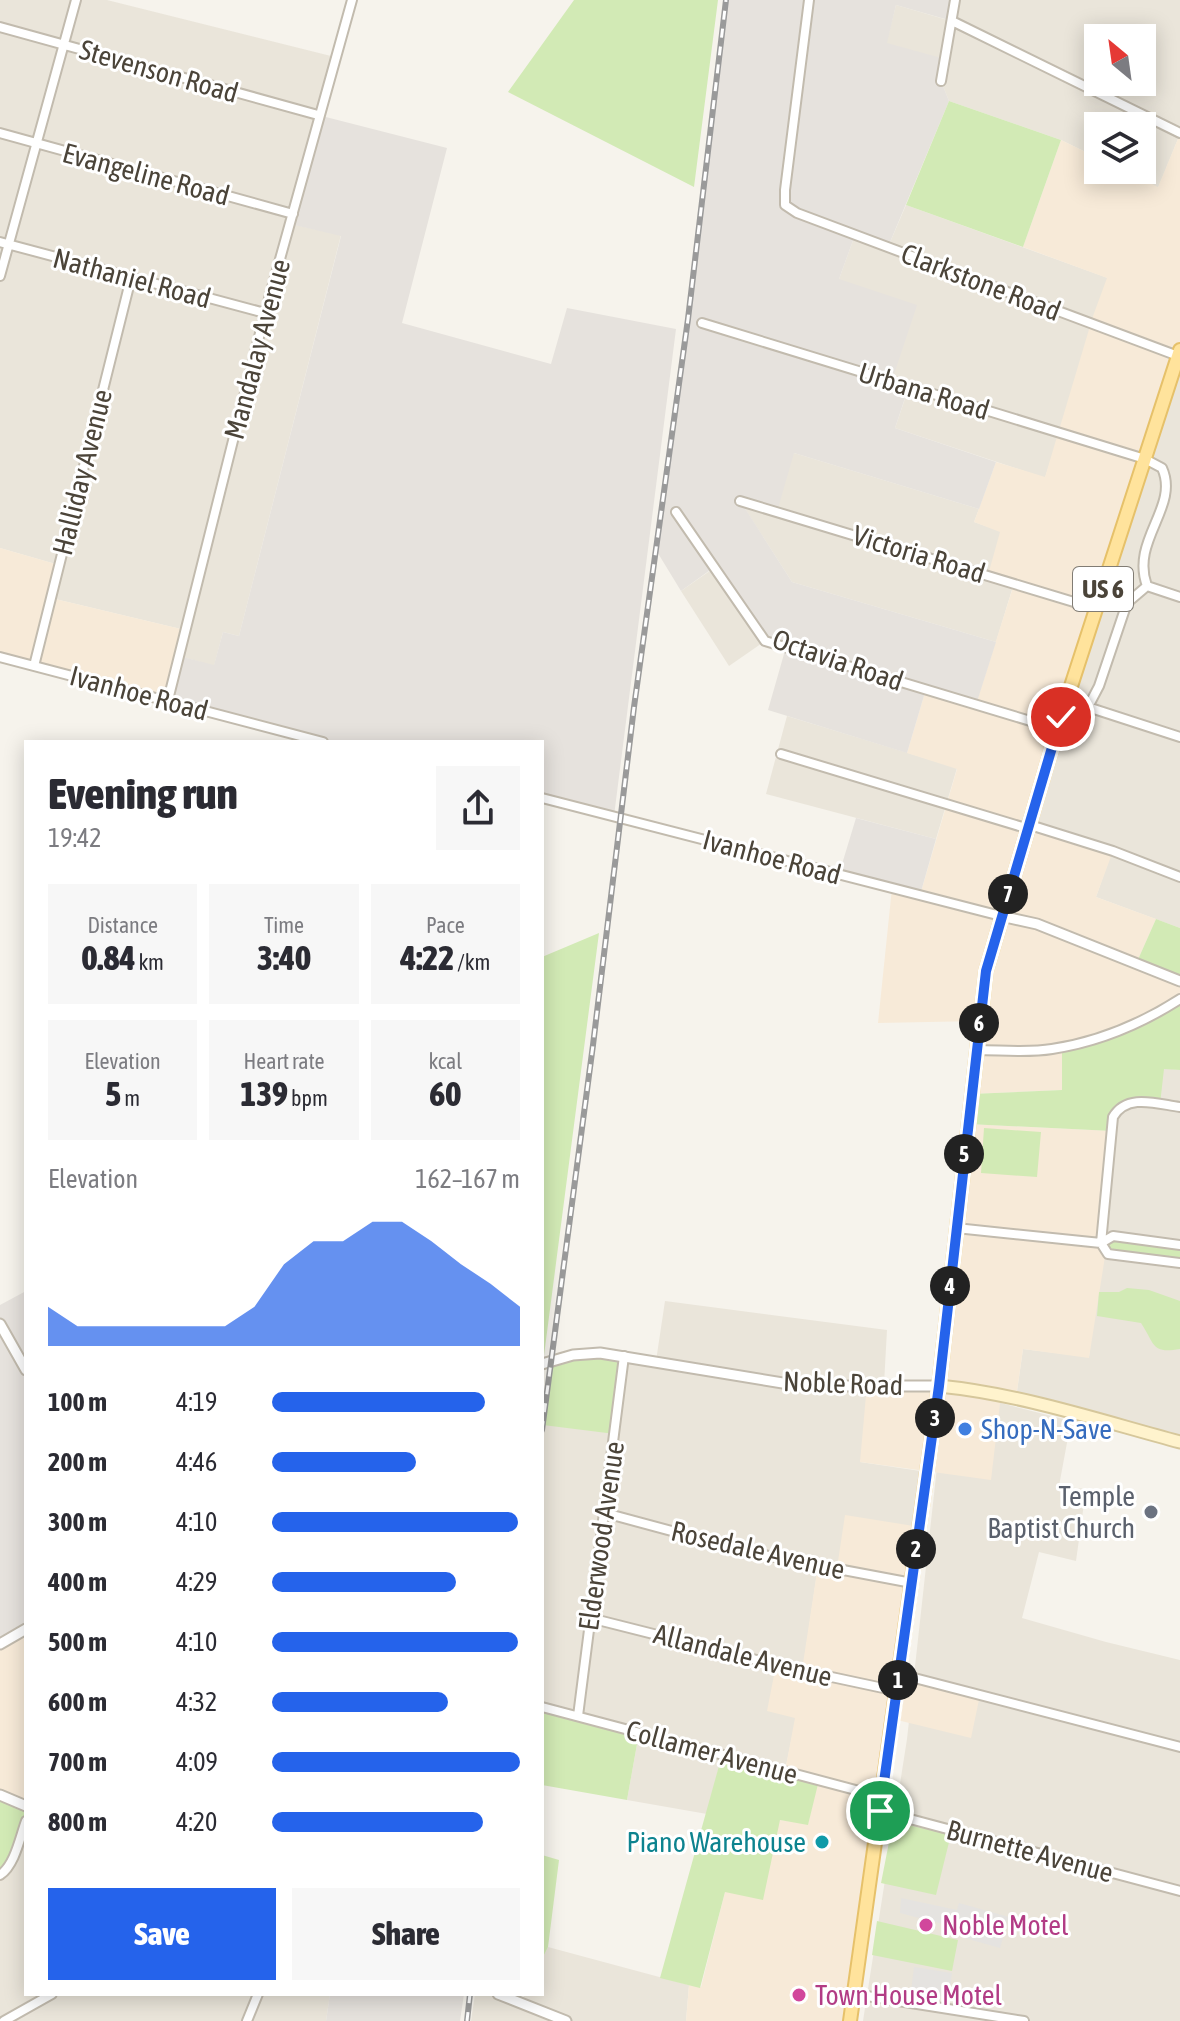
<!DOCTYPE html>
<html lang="en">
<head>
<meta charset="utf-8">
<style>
	body { margin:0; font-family:"Asap Condensed",sans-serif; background:#f7f7f7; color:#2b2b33; height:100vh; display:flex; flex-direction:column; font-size:30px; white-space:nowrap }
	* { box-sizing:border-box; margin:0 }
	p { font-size:26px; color:#7c7c81 }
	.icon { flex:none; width:44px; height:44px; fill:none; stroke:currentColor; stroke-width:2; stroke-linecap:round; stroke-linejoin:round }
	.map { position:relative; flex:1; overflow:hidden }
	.sheet { position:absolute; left:24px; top:740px; width:520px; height:1256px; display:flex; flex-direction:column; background:#fff; border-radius:0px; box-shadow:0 4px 20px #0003 }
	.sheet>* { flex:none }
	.needle { width:52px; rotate:331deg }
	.controls { position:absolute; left:1084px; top:24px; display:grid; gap:16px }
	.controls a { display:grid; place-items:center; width:72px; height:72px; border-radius:0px; background:#fff; box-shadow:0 4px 20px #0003; font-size:40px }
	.pin { position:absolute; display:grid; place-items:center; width:68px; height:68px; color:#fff; margin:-34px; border:4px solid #fff; border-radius:50%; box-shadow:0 2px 8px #0007 }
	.km { position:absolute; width:40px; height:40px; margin:-20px; border-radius:50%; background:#222; color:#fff; font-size:22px; line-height:40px; text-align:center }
	.round { display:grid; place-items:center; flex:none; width:84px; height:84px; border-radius:0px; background:#f7f7f7 }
	.head { display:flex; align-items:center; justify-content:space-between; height:136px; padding:0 24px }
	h1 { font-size:44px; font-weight:800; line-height:60px }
	.stats { display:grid; grid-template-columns:repeat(3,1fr); gap:12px; height:136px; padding:8px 24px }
	.stats div { display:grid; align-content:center; border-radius:0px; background:#f7f7f7; text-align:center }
	.stats b { font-size:34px; font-weight:800 }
	.stats small { font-size:22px; font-weight:400 }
	.stats p { font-size:22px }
	.chart { height:224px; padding:16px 24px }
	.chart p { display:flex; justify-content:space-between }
	.chart svg { width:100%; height:144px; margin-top:8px; fill:#2563eb; opacity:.7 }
	.primary-button { display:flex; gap:16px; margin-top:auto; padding:16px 24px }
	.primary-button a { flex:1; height:92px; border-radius:0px; background:#2563eb; color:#fff; font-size:32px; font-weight:800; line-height:92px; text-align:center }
	.primary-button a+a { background:#f7f7f7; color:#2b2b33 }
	ul { padding:0 24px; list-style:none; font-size:26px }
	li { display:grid; grid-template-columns:128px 96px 1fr; align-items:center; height:60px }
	li i { height:20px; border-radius:10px; background:#2563eb }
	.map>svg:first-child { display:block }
	.residential { fill:#eae5da; fill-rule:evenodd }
	.commercial { fill:#f7ead8 }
	.industrial { fill:#e6e2dd }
	.green { fill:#d2eab5 }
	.parking { fill:#e5e3e0 }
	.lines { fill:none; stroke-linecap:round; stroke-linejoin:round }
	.minor-casing { stroke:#c2bbae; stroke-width:12 }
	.tertiary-casing { stroke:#c2bbae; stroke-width:13 }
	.secondary-casing { stroke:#d6c79b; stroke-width:15 }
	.primary-casing { stroke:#e6c16a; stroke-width:16 }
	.minor { stroke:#fff; stroke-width:8 }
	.tertiary { stroke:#fff; stroke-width:9 }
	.secondary { stroke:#fff3cd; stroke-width:11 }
	.primary { stroke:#ffe39c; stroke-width:12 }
	.rail-casing { stroke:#9a9a9a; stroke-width:6 }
	.rail { stroke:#fff; stroke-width:3; stroke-dasharray:9; stroke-linecap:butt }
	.route-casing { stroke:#fff; stroke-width:16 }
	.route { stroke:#2563eb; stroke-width:10 }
	.shop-dot { fill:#3f7fe0; stroke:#fff; stroke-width:3 }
	.worship-dot { fill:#6b7280; stroke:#fff; stroke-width:3 }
	.culture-dot { fill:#0f9aa8; stroke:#fff; stroke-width:3 }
	.hotel-dot { fill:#d1479c; stroke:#fff; stroke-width:3 }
	.labels { text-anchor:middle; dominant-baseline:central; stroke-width:6; stroke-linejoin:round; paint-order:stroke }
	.shield { fill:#fff; stroke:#817c74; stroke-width:2 }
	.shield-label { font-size:26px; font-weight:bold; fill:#4b4439 }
	.street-label { font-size:28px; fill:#4b4439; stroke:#fff }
	.shop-label { font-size:28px; fill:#366cbe; stroke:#fff; text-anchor:start }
	.worship-label { font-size:28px; fill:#5b616d; stroke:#fff; text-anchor:end }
	.culture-label { font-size:28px; fill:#0d838f; stroke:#fff; text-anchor:end }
	.hotel-label { font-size:28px; fill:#b23c85; stroke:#fff; text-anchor:start }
</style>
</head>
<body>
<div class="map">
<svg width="1180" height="2021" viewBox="0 0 1180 2021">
	<rect width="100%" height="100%" fill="#f6f3ec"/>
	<!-- residential -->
	<path class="residential" d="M0 0H107L335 57 291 224 341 235 239 636 223 632 214 666 179 656 185 630 51 598 59 565 0 548Z
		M955 0H1180V134L1158 188 1123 170H1142V126H1098V158L1061 140 949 101 941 81 886 44 896 5 951 21ZM1098 38H1142V82H1098Z
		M906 205 1108 278 1045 478 895 428 909 387 891 381 839 279 855 235 888 247Z
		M1180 350V928L1096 897 1112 851 1030 825Z
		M794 453 979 509 974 522 1000 531 1014 583 996 642 792 582 740 501Z
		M714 568 765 641 729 666 681 591Z
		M787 716 957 768 936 839 766 794Z
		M1164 1068 1180 1070V1442L1016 1398 1023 1349 1089 1357 1113 1117Z
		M665 1301 887 1330 884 1384 860 1462 927 1472 920 1527 837 1569 818 1566 796 1717 785 1771 722 1755 707 1814 627 1800 639 1733 542 1707V1430L551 1361H656Z
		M997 1402 1071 1421 1059 1486 1086 1489 1076 1561 1039 1552 1022 1618 1106 1642 1180 1660V2021H863L907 1739 937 1467Z
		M26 1821V1994H330L326 2021H0V1870Z
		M548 1947 689 1985 686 2021H471L475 1994H498L520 2003 525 1994H542V1959Z"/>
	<!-- commercial -->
	<path class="commercial" d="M1180 134V350L1031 824 1113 851 1096 897 1156 919 1136 964 1180 981V999L1153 1016 1062 1047 1063 1090 971 1094 979 1021 878 1023 892 888 920 895 957 769 907 753 926 689 976 704 1014 584 988 575 1000 532 974 522 996 462 1045 477 1093 316 1107 278 1023 247 1061 140 1098 158V170H1123L1158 187Z
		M0 548 59 565 51 598 185 630 168 700 0 657Z
		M968 1124 1112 1131 1101 1243 1106 1250 1089 1358 1023 1349 1016 1398 1001 1395 991 1480 860 1462 867 1384 939 1386Z
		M845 1515 920 1527 899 1674 980 1695 971 1738 893 1719 850 2021H686L689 1985 701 1987 725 1892 780 1820 808 1824 818 1781 785 1771 795 1718 767 1711 776 1665 802 1670 818 1565 837 1568Z
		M26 1629V1806L0 1795V1644Z"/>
	<!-- industrial -->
	<path class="industrial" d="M726 0H955L952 21 896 5 887 43 945 59 941 81 949 101 888 247 855 235 839 279 917 305 892 380 909 386 895 428 996 462 979 509 794 453 777 512 741 502 792 582 996 642 976 705 926 689 907 753 768 710 786 647 765 641 713 568 681 591 656 550 688 319Z
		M318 115 447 148 402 323 551 364 567 308 676 329 614 816 542 798V742H323L168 700 179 656 214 665 223 632 239 636 341 236 290 224Z
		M856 818 936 839 920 895 839 874Z
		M26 1291V1629L0 1644V1305Z
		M330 1994H464L460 2021H326Z"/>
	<!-- green -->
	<path class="green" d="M574 0H718L694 187 508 92Z
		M949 101 1061 140 1023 247 906 205Z
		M1156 919 1180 928V981L1136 964Z
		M599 933 543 1363 542 1382V957Z
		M1180 999V1070L1164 1069 1160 1104 1141 1102 1117 1110 1112 1131 968 1124 971 1094 1062 1090V1047L1101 1038Z
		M984 1128 1041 1132 1037 1177 981 1173Z
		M1113 1236 1180 1245V1263L1108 1254 1101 1243Z
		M1127 1288 1149 1290 1180 1301V1349C1151 1354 1155 1344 1141 1323L1097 1316 1099 1292H1119Z
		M624 1356 615 1434 543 1425 551 1361Z
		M542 1707 639 1733 627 1800 542 1785Z
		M722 1755 819 1780 808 1825 780 1820 763 1900 725 1892 700 1988 660 1978Z
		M0 1795 26 1806C26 1828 18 1857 0 1870Z
		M893 1822 951 1834 936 1895 881 1883Z
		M542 1855 559 1860 548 1947 542 1959Z
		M877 1921 958 1940 952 1971 872 1955Z"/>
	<!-- parking -->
	<path class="parking" d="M901 1898 957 1910 959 1903 1009 1917 1000 1948 961 1937 962 1929 900 1913Z
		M914 1967 952 1973 949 1998 911 1992Z"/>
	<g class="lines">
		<defs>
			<path id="minor" d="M809 0 785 190V205L797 213 1178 356
				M952 21 1180 133
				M0 27 318 115
				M941 81 955 0
				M0 133 293 214
				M0 242 265 313
				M0 276 76 0
				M702 323 1145 459 1162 468C1180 507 1130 540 1147 586L1180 597
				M740 501 1097 609
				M676 512 765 641 1057 729
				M0 657 323 742
				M34 666 131 278
				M168 700 265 313 352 0
				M1066 700 1180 737
				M1088 707 1099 686 1127 603 1147 586
				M781 754 1029 829
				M542 798 1001 916
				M1030 825 1113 851 1180 877
				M976 1050C1001 1050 1028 1053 1052 1049 1098 1042 1141 1024 1180 999
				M956 1228 1101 1243 1113 1117C1127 1093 1157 1104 1180 1107
				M1180 1245 1113 1236 1101 1243 1108 1254 1180 1263
				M605 1513 753 1553 912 1583
				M590 1618 780 1666 897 1691
				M899 1674 1180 1747
				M542 1707 882 1797
				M578 1716 624 1356
				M880 1811 1180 1891
				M0 1875C15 1865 20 1837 26 1821
				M854 1994 1024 2021
				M4 2021 52 1994
				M247 2021 258 1994"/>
			<path id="tertiary" d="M1001 916 1037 924 1180 981
				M0 1324 26 1370
				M542 1364 573 1355 600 1353 801 1386H939
				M0 1644 26 1629
				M0 1795 26 1806
				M498 1994 566 2021"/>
			<path id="secondary" d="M939 1386C1021 1394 1101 1421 1180 1442"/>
			<path id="primary" d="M850 2021 939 1386 986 971 1061 717 1180 350"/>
		</defs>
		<!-- minor casing -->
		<use href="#minor" class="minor-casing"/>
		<!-- tertiary casing -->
		<use href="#tertiary" class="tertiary-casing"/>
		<!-- secondary casing -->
		<use href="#secondary" class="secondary-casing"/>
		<!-- primary casing -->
		<use href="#primary" class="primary-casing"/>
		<!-- minor -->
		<use href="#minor" class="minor"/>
		<!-- tertiary -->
		<use href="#tertiary" class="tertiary"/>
		<!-- secondary -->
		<use href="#secondary" class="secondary"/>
		<!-- primary -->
		<use href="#primary" class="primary"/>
		<defs>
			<path id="rail" d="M542 1430 593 1045 634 707 688 319 726 0
				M467 2021 470 1994"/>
		</defs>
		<!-- rail casing -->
		<use href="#rail" class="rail-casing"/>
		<!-- rail -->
		<use href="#rail" class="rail"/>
	</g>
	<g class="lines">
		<defs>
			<path id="route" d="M880 1811 939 1386 986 971 1061 717"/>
		</defs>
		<!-- route casing -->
		<use href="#route" class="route-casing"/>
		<!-- route -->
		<use href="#route" class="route"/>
	</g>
	<!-- markers -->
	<circle class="shop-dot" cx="965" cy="1429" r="8"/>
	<circle class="worship-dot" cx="1151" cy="1512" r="8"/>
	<circle class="culture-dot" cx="822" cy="1842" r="8"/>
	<g class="hotel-dot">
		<circle cx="926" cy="1925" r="8"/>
		<circle cx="799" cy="1995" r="8"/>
	</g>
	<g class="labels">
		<!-- shield labels -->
		<rect class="shield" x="1073" y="567" width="60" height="44" rx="6"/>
		<g class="shield-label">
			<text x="1103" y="589">US 6</text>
		</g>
		<!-- street labels -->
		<g class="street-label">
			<text transform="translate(159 71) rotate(16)">Stevenson Road</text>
			<text transform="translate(146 174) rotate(15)">Evangeline Road</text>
			<text transform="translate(132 278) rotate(15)">Nathaniel Road</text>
			<text transform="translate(981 282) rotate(21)">Clarkstone Road</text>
			<text transform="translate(257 349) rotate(-75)">Mandalay Avenue</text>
			<text transform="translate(924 391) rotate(17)">Urbana Road</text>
			<text transform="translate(82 472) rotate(-76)">Halliday Avenue</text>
			<text transform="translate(919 554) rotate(17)">Victoria Road</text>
			<text transform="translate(838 660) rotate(19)">Octavia Road</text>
			<text transform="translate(139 693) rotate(15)">Ivanhoe Road</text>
			<text transform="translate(772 857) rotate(15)">Ivanhoe Road</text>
			<text transform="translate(843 1383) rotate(2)">Noble Road</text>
			<text transform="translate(601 1536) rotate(-82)">Elderwood Avenue</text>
			<text transform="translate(758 1550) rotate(13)">Rosedale Avenue</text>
			<text transform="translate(743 1655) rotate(14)">Allandale Avenue</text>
			<text transform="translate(712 1752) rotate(15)">Collamer Avenue</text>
			<text transform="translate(1030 1851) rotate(15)">Burnette Avenue</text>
		</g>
		<!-- shop labels -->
		<g class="shop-label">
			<text x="981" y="1429">Shop-N-Save</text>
		</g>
		<!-- worship labels -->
		<g class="worship-label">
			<text x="1135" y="1496">Temple<tspan x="1135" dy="32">Baptist Church</tspan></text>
		</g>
		<!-- culture labels -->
		<g class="culture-label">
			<text x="806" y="1842">Piano Warehouse</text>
		</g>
		<!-- hotel labels -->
		<g class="hotel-label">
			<text x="942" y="1925">Noble Motel</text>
			<text x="815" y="1995">Town House Motel</text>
		</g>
	</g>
</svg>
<div class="controls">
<a><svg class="needle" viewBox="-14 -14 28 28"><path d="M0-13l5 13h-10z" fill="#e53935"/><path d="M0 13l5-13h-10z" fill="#7c7c81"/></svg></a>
<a><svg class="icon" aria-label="layers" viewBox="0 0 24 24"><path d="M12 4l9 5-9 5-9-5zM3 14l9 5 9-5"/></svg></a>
</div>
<div class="pin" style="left:880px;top:1811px;background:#1e9e55"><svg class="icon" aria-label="arrive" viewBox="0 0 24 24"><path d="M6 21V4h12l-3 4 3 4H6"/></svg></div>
<div class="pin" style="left:1061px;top:717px;background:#d93025"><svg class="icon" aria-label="check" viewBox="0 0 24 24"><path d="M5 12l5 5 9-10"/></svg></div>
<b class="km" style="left:898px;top:1680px">1</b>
<b class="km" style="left:916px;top:1549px">2</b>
<b class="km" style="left:935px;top:1418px">3</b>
<b class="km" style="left:950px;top:1286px">4</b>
<b class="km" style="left:964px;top:1154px">5</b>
<b class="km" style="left:979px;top:1023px">6</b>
<b class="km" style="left:1008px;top:894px">7</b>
<section class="sheet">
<div class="head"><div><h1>Evening run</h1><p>19:42</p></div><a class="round"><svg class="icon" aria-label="share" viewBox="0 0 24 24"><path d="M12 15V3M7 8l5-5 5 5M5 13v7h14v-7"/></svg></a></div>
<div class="stats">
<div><p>Distance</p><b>0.84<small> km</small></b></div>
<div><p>Time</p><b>3:40</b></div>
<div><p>Pace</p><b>4:22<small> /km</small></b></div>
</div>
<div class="stats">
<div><p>Elevation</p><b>5<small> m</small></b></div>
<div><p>Heart rate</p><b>139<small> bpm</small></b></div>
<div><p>kcal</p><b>60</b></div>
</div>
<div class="chart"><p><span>Elevation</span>162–167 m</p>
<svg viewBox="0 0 160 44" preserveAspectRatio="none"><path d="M0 44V32L10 38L20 38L30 38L40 38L50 38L60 38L70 32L80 19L90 12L100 12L110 6L120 6L130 12L140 19L150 25L160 32V44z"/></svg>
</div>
<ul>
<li><b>100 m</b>4:19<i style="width:86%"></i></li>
<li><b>200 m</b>4:46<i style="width:58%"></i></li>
<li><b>300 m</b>4:10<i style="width:99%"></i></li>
<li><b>400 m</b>4:29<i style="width:74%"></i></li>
<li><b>500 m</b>4:10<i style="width:99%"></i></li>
<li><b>600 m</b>4:32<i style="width:71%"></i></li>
<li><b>700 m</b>4:09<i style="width:100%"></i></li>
<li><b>800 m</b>4:20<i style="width:85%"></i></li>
</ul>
<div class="primary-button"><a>Save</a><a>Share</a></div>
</section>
</div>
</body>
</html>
